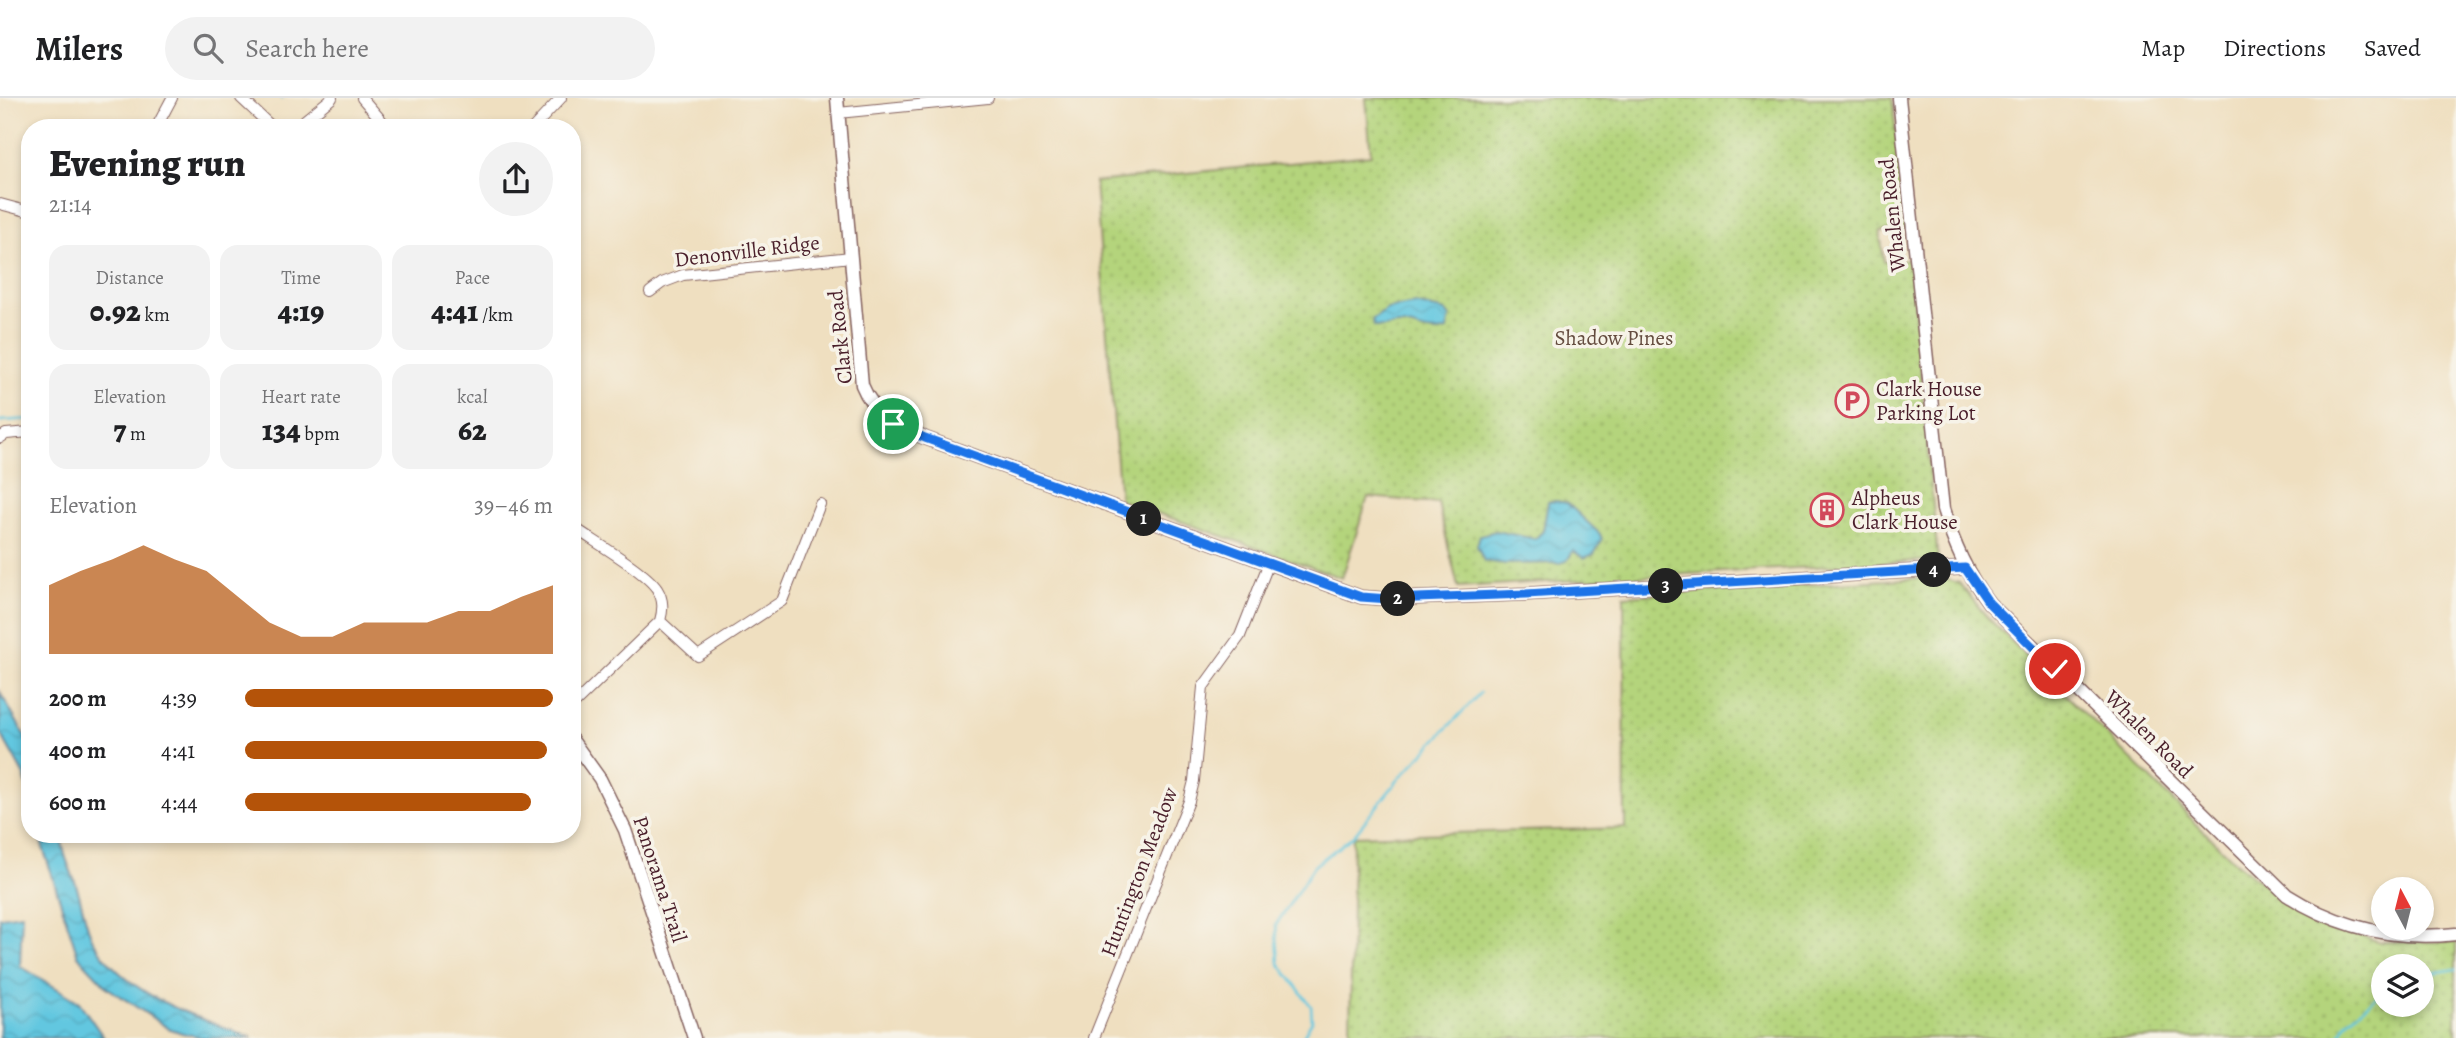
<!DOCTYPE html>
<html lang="en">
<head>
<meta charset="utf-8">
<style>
	body { margin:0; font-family:Alegreya,serif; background:#f2f2f2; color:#202124; height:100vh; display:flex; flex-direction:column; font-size:26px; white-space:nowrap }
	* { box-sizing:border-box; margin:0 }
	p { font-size:23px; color:#757577 }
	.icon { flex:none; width:38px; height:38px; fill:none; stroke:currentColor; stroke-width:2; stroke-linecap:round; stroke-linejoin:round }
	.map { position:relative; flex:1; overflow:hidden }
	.panel { position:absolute; left:21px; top:21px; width:560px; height:724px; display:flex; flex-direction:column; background:#fff; border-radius:28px; box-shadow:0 4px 10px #0003 }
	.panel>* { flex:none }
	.needle { width:46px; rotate:353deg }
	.fabs { position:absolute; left:2371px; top:779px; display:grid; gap:14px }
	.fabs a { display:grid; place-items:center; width:63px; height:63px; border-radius:50%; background:#fff; box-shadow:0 4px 10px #0003; font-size:35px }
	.pin { position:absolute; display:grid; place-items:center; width:60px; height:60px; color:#fff; margin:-30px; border:4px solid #fff; border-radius:50%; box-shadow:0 2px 7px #0007 }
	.km { position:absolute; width:35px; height:35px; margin:-18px; border-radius:50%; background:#222; color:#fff; font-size:19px; line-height:35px; text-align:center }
	.round { display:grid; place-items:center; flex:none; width:74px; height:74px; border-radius:37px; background:#f2f2f2 }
	.overview { display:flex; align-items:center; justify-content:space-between; height:119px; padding:0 28px }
	h1 { font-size:38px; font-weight:800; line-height:52px }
	.stats { display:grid; grid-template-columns:repeat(3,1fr); gap:10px; height:119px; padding:7px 28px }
	.stats div { display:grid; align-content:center; border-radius:18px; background:#f2f2f2; text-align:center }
	.stats b { font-size:30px; font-weight:800 }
	.stats small { font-size:19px; font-weight:400 }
	.stats p { font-size:19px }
	.chart { height:196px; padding:14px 28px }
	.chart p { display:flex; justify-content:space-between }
	.chart svg { width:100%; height:126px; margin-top:7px; fill:#b45309; opacity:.7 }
	ul { padding:0 28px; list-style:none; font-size:23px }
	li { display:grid; grid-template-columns:112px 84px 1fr; align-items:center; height:52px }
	li i { height:18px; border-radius:9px; background:#b45309 }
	header { display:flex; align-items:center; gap:42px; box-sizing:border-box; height:98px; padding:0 35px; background:#fff; border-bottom:2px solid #e0e0e0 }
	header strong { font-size:33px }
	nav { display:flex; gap:38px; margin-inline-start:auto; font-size:24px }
	.search { width:490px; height:63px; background:#f2f2f2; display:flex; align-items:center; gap:18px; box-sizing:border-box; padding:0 24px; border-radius:38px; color:#757577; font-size:26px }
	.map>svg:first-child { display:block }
	.park { fill:url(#park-dots); stroke:#7f7a54; stroke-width:2; fill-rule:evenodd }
	.water { fill:url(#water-waves); stroke:#567386; stroke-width:2 }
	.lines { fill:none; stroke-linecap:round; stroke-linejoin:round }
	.stream { stroke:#62c7e0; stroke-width:2.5 }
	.minor-casing { stroke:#84625f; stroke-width:12 }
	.tertiary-casing { stroke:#84625f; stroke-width:15 }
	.minor { stroke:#fff; stroke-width:10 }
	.tertiary { stroke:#fff; stroke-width:12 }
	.route-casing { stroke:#fff; stroke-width:14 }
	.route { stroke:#1a73e8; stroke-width:9 }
	.labels { text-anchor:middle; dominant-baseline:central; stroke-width:7; stroke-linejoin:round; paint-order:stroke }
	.street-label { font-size:21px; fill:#4a1f2b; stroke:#f7f3e8 }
	.park-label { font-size:21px; fill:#644c3f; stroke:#f7f3e8 }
	.poi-label { font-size:21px; fill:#4a1f2b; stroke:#f7f3e8; text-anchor:start }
</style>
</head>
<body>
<header>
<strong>Milers</strong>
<div class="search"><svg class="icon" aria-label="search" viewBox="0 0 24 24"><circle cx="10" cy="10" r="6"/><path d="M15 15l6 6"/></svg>Search here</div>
<nav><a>Map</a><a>Directions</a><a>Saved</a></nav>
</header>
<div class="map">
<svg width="2456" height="940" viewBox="0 0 2456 940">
	<defs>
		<pattern id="park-dots" width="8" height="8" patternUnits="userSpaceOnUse" patternTransform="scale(1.75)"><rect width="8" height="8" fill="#b4d47c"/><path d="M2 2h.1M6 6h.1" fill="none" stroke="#9cb66b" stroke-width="1.8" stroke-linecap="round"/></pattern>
		<pattern id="water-waves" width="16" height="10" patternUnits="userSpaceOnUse" patternTransform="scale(1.75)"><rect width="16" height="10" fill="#62c7e0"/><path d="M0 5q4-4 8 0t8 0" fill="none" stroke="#57aac0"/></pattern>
	</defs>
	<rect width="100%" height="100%" fill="#f7f3e8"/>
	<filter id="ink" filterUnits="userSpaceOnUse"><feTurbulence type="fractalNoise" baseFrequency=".0143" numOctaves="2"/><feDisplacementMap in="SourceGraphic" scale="14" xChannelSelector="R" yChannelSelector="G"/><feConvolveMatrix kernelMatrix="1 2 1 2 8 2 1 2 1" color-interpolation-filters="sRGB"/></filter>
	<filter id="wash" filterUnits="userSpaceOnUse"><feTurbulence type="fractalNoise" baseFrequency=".00686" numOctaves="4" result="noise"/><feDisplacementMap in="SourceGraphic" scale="28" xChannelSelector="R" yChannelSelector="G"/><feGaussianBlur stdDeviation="1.57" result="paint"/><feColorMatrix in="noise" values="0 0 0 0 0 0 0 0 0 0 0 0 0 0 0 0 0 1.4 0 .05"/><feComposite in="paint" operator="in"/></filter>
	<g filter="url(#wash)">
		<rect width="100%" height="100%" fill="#efdfc0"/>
		<!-- park -->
		<path class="park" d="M1366 0H1892L1907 130 1880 134 1884 164 1910 161 1938 462 1458 489 1438 405 1368 399 1342 480 1120 402 1095 84 1371 57Z
			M1938 479 1959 485 1987 519 2235 764 2311 822 2381 844H2456V940H1350L1353 738 1625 730 1624 498ZM2384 868H2422V906H2384Z"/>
		<!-- water -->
		<path class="water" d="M1415 206 1445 213 1450 219 1447 232C1430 238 1419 229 1402 227 1392 226 1385 232 1374 228L1372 222 1387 211Z
			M1556 403 1567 405 1600 436 1602 442 1594 456 1584 460 1573 453 1567 463 1560 465 1505 466 1484 463 1477 448 1480 437 1496 433 1535 441 1543 433 1548 404Z
			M0 594 30 647V700L24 677 0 634Z
			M39 737H62C61 755 73 775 78 793 83 809 86 830 94 844 128 900 196 918 252 940H205L182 935 168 930 108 890 78 858Z
			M22 816 20 868 79 904 104 940H0V819Z"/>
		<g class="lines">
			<!-- stream -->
			<path class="stream" d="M282 1V0
				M0 323 30 321
				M2422 877 2456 871
				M1302 940 1312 923 1311 908 1279 865 1276 827 1314 768 1353 738 1399 681 1480 595
				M2339 940 2346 924 2384 893"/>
		</g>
	</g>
	<g filter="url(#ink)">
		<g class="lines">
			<defs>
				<path id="minor" d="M241 0 273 30
					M362 0 388 30
					M838 15 988 0
					M156 30 172 0
					M295 30 332 0
					M533 30 561 0
					M0 106 30 114
					M650 194 662 185 683 177 851 159
					M0 340 6 336 30 334
					M572 428C593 443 644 472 657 491 664 502 663 512 660 523L572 608
					M660 523 698 558 782 503 820 406
					M1094 940 1189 703 1194 683 1203 589 1240 538 1268 467"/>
				<path id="tertiary" d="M837 0 862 287C874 317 897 328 925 340L1361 499 1389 501 1526 496 1965 470
					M1899 0 1943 411C1954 447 1967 476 1989 505L2287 797C2339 830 2395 843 2456 836
					M572 642 600 681 625 732 694 940"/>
			</defs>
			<!-- minor casing -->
			<use href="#minor" class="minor-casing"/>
			<!-- tertiary casing -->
			<use href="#tertiary" class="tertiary-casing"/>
			<!-- minor -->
			<use href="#minor" class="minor"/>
			<!-- tertiary -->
			<use href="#tertiary" class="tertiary"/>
		</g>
	</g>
	<g class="lines" filter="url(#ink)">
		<defs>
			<path id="route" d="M893 326 925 340 1361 499 1389 501 1526 496 1965 470 1989 505 2055 571"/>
		</defs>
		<!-- route casing -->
		<use href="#route" class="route-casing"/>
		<!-- route -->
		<use href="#route" class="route"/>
	</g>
	<!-- icons -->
	<defs>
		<symbol id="parking-ring" viewBox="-11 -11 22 22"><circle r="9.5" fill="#f7f3e8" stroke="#d1495b" stroke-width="1.5"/><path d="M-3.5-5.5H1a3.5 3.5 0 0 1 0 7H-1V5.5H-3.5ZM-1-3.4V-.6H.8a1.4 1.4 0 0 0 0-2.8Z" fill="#d1495b"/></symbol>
		<symbol id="building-ring" viewBox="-11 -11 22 22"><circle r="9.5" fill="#f7f3e8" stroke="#d1495b" stroke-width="1.5"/><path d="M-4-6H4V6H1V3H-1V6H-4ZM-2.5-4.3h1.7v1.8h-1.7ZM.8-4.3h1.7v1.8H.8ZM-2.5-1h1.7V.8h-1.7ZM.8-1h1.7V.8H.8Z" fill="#d1495b"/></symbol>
	</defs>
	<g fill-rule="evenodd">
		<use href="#parking-ring" x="1833" y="284" width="38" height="38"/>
		<use href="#building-ring" x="1808" y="393" width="38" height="38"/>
	</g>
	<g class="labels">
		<!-- street labels -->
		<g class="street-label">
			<text transform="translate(1892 117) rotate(-96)">Whalen Road</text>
			<text transform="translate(747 153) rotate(-7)">Denonville Ridge</text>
			<text transform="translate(840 239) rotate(-96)">Clark Road</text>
			<text transform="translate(2149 636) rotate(45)">Whalen Road</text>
			<text transform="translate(1139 774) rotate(-69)">Huntington Meadow</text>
			<text transform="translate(660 781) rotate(72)">Panorama Trail</text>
		</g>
		<!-- park labels -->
		<g class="park-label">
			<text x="1614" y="240">Shadow Pines</text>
		</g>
		<!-- poi labels -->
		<g class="poi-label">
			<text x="1876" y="291">Clark House<tspan x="1876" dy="24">Parking Lot</tspan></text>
			<text x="1852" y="400">Alpheus<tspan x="1852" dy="24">Clark House</tspan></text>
		</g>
	</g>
</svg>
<div class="fabs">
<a><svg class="needle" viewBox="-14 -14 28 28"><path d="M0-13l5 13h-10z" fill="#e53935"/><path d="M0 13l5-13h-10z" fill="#757577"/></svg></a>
<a><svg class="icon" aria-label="layers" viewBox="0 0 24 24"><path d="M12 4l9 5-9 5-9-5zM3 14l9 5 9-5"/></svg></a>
</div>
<div class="pin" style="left:893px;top:326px;background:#1e9e55"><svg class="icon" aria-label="arrive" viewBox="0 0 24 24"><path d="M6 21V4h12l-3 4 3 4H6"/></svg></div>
<div class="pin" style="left:2055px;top:571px;background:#d93025"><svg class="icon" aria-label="check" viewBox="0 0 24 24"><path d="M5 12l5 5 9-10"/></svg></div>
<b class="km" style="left:1144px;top:421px">1</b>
<b class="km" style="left:1398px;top:501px">2</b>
<b class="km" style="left:1666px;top:488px">3</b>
<b class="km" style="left:1934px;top:472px">4</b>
<section class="panel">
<div class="overview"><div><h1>Evening run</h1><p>21:14</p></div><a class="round"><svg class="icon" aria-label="share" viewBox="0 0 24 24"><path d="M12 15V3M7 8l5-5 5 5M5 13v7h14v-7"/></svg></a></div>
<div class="stats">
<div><p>Distance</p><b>0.92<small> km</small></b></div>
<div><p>Time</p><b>4:19</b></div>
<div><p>Pace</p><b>4:41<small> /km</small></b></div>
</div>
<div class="stats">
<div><p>Elevation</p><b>7<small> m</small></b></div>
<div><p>Heart rate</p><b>134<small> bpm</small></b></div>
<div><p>kcal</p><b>62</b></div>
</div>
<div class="chart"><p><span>Elevation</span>39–46 m</p>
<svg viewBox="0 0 160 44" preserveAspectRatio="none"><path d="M0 44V20L10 15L20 11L30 6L40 11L50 15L60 24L70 33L80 38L90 38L100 33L110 33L120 33L130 29L140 29L150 24L160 20V44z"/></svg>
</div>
<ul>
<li><b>200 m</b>4:39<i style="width:100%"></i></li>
<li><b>400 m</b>4:41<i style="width:98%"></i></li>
<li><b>600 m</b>4:44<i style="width:93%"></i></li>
</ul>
</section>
</div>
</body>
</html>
